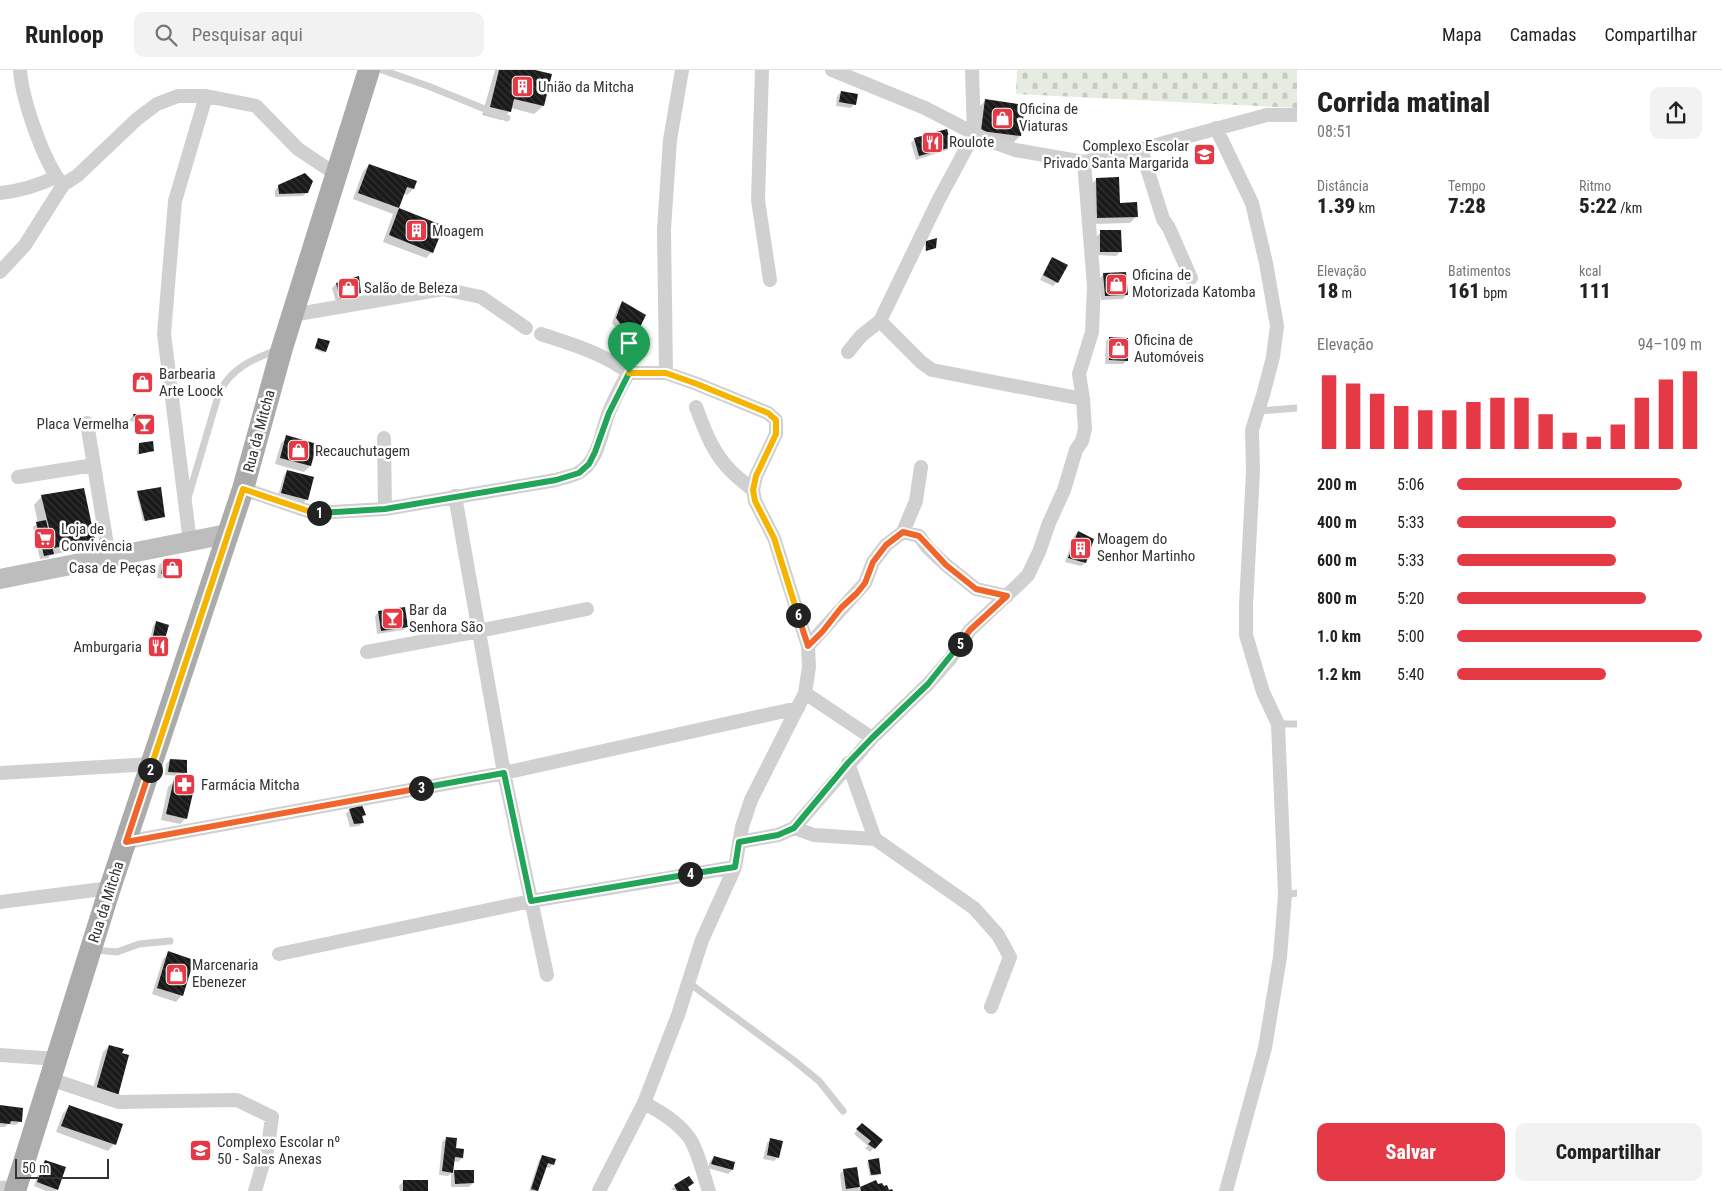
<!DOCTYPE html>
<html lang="pt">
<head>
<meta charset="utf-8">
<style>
	body { margin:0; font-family:"Roboto Condensed",sans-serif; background:#f2f2f2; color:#222; height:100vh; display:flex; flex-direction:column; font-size:19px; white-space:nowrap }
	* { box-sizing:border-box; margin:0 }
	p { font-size:16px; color:#767676 }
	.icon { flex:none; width:28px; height:28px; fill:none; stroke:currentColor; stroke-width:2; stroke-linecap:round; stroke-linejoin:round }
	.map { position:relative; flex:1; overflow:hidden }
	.drawer { display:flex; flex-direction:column; background:#fff; width:425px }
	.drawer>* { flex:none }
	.scale { position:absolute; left:15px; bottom:12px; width:94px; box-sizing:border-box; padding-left:5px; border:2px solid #333; border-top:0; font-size:14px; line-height:18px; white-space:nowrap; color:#333; -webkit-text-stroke:4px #fff; paint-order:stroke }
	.pin { position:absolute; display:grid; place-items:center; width:42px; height:42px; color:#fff; margin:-51px -21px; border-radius:50% 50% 50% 0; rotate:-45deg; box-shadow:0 0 5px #0007 }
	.pin .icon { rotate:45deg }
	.km { position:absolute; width:25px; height:25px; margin:-12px; border-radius:50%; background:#222; color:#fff; font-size:14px; line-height:25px; text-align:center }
	.round { display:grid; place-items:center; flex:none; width:52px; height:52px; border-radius:10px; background:#f2f2f2 }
	.overview { display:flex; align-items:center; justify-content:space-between; height:85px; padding:0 20px }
	h1 { font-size:28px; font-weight:800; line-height:38px }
	.metrics { display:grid; grid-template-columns:repeat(3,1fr); gap:8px; height:85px; padding:5px 20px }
	.metrics div { display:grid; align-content:center }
	.metrics b { font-size:21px; font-weight:800 }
	.metrics small { font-size:14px; font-weight:400 }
	.metrics p { font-size:14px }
	.chart { height:140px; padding:10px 20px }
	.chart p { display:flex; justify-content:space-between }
	.chart svg { width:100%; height:90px; margin-top:5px; stroke:#e63946; stroke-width:6 }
	.cta { display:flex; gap:10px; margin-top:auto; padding:10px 20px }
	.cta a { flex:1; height:58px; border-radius:10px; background:#e63946; color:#fff; font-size:20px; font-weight:800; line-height:58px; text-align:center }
	.cta a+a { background:#f2f2f2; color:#222 }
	ul { padding:0 20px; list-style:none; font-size:16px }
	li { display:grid; grid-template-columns:80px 60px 1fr; align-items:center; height:38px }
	li i { height:12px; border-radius:6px; background:#e63946 }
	header { display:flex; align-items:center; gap:30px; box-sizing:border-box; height:70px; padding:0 25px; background:#fff; border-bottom:1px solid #e0e0e0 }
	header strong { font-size:24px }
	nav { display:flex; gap:28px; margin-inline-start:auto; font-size:18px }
	.search { width:350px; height:45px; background:#f2f2f2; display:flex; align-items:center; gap:12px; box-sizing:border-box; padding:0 18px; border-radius:10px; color:#767676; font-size:19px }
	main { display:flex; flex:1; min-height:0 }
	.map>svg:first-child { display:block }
	.cemetery { fill:url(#cemetery-stones) }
	.shadow { fill:#0003 }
	.building { fill:url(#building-back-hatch) }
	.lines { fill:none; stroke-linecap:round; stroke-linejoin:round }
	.lane { stroke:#d0d0d0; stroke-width:7 }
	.street { stroke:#d0d0d0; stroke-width:14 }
	.secondary { stroke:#bdbdbd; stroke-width:20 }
	.primary { stroke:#ababab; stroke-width:22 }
	.split-1-casing { stroke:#fff; stroke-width:10 }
	.split-2-casing { stroke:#fff; stroke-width:10 }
	.split-3-casing { stroke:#fff; stroke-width:10 }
	.split-4-casing { stroke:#fff; stroke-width:10 }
	.split-5-casing { stroke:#fff; stroke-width:10 }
	.split-6-casing { stroke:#fff; stroke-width:10 }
	.split-7-casing { stroke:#fff; stroke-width:10 }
	.split-1 { stroke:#22a559; stroke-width:6 }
	.split-2 { stroke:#f5b400; stroke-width:6 }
	.split-3 { stroke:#f0652b; stroke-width:6 }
	.split-4 { stroke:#22a559; stroke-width:6 }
	.split-5 { stroke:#22a559; stroke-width:6 }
	.split-6 { stroke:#f0652b; stroke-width:6 }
	.split-7 { stroke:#f5b400; stroke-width:6 }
	.labels { text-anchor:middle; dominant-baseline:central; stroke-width:5; stroke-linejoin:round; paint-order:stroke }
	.poi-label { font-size:15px; fill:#333; stroke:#fff; text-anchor:start }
	.street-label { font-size:15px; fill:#333; stroke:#fff }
</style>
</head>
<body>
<header>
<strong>Runloop</strong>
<div class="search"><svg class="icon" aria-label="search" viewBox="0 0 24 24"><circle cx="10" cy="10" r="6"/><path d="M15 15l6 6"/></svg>Pesquisar aqui</div>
<nav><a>Mapa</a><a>Camadas</a><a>Compartilhar</a></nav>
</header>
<main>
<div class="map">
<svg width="1297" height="1121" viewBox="0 0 1297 1121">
	<defs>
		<pattern id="cemetery-stones" width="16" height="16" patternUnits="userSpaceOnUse" patternTransform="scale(1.25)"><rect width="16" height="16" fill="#e6ecdf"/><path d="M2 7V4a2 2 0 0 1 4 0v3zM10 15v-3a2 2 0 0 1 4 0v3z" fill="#c6cbc0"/></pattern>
		<pattern id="building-back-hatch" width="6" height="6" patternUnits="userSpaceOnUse" patternTransform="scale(1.25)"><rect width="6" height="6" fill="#1a1a1a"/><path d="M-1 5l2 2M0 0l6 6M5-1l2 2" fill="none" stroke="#333"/></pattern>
	</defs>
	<rect width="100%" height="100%" fill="#fff"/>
	<!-- cemetery -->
	<path class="cemetery" d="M1017 0H1297V38L1016 24Z"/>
	<!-- shadow -->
	<path class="shadow" d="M495 0H529L543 36 534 44 511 38 510 41 501 50 482 45Z
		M841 22 854 34 851 38 836 36 837 26Z
		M986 30 1020 66 1014 72 975 67 979 37Z
		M915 69 951 76 947 80 916 90 911 73Z
		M369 95 413 119 407 125 403 123 398 139 442 157 432 182 426 188 383 172 393 144 353 129 363 101Z
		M1097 109 1119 134 1136 147 1130 153 1092 154 1090 115Z
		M279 116 307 122 303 126 275 127V120Z
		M1101 162 1120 182 1116 186 1097 185V166Z
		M926 172 935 178 925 181V173Z
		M1053 188 1066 195 1057 212 1053 216 1040 210 1049 192Z
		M1104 204 1126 225 1123 229 1101 230 1100 208Z
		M358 208 359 223 355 227 336 232 332 218 336 214Z
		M622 233 636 262 632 266 617 259 612 253 618 237Z
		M1109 268 1127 290 1123 294H1105L1106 272Z
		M318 269 325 281 324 283 314 279Z
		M135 311 150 316 148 317 135 318 133 312Z
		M134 345H150L151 360 147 364 135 363V352L130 351V349Z
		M287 367 310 396 304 402 275 394 281 373Z
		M139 374 153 381 137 385 138 376Z
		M288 401 307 429 303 433 278 426 284 405Z
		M138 422 164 446 143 451 137 424Z
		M42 426 94 469 85 478 51 485 48 488 40 489 33 457 38 453 34 435Z
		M1078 462 1085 493 1081 496 1065 492 1074 466Z
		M163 491 179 505 175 509 157 508 159 495Z
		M379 542 407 557 403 560 377 564 375 546Z
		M157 552 163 570 157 588 151 586 155 572 150 570 153 556Z
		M170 690 186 702 182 706 165 705 166 694Z
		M175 710 186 748 180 754 161 750 168 717Z
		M350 740 365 745 362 748 363 752 359 756 350 757 346 744Z
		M169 883 182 925 176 932 152 924 163 889Z
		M109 976 117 1025 91 1026 103 982Z
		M0 1036 20 1051 16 1055 8 1054 5 1057H0Z
		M69 1037 121 1055 114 1074 108 1081 56 1062 63 1043Z
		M862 1054 881 1070 870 1082 865 1078 868 1076 854 1064Z
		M446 1069 462 1088 458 1092 453 1091 452 1104 455 1101 473 1113 469 1117H451V1103L448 1106 439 1105 442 1072Z
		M771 1069 778 1087 774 1091 763 1089 767 1073Z
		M543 1086 553 1094 549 1098 546 1097 538 1121H529L539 1090Z
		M714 1087 732 1100 728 1104 708 1098 710 1091Z
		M45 1091 57 1119 55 1121H46L34 1116 41 1095Z
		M869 1091 880 1103 878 1105 870 1106 867 1093Z
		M856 1098 859 1119 875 1112 877 1116 888 1121H842L840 1104 844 1100Z
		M403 1112 427 1121H400L399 1116Z
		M693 1113 687 1118 688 1121 671 1120 675 1116Z"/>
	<!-- building -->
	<path class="building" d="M499 0H535L552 4 544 36 514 29 511 42 490 37Z
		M841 21 858 24 856 35 839 32Z
		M985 29 1025 35 1021 66 981 61Z
		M947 59 952 77 919 86 914 68Z
		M369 94 417 111 414 119 407 117 399 138 358 123Z
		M305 103 313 111 308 123 279 124 278 115Z
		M1119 107 1120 133 1137 132 1138 147 1097 148 1096 108Z
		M399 138 444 156 433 183 389 165Z
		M1100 160H1121L1122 182H1100Z
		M937 168 936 178 926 181V171Z
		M1052 187 1068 195 1058 213 1043 205Z
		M1126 202 1128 225 1105 226 1103 203Z
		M359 206 361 223 340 229 336 213Z
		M622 231 646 245 637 263 621 255 616 248Z
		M1109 267 1128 268V291L1109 290Z
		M318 268 330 271 326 282 315 278Z
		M152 307 151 316 136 317 134 310Z
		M133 344H151L153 360H139L138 348H134Z
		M286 365 317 374 311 396 280 388Z
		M153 371 154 381 139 384V373Z
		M287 400 314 407 308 430 281 423Z
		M161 417 165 447 145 451 137 421Z
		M84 418 95 470 54 478 41 425Z
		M46 450 54 484 44 486 36 452Z
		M1078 461 1094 469 1086 493 1068 488Z
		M163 490 182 491 180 506 161 504Z
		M405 537 408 557 381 561 378 541Z
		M156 551 169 555 160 587 152 585 156 567 153 566Z
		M170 689 187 690V703L168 702Z
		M174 709 195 714 187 749 166 744Z
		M362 735 366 745 362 746 364 753 354 754 349 739Z
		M168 881 194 890 183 926 157 918Z
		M109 975 124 979 122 983 129 985 118 1026 96 1020Z
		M0 1035 23 1038 22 1052 11 1051 10 1054 0 1053Z
		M69 1035 123 1054 116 1075 61 1056Z
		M862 1053 883 1070 875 1079 868 1074 871 1071 856 1059Z
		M446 1067 457 1068 456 1078 464 1079 463 1088 455 1087 453 1103 442 1101Z
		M770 1068 783 1071 779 1088 767 1085Z
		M542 1085 556 1089 554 1095 548 1093 538 1121 531 1119Z
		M714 1086 735 1092 733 1100 711 1094Z
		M879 1088 881 1104 871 1105 868 1090Z
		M45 1090 66 1097 58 1120 37 1112Z
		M857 1097 860 1117 846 1119 843 1099Z
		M454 1100H474V1113L455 1114Z
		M689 1106 694 1113 688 1117 690 1121H677L674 1115Z
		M403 1110H428V1121H403Z
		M876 1110 878 1114 882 1113 884 1116 887 1115 889 1120 892 1119 893 1121H861L860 1117Z"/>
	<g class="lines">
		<!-- lane -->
		<path class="lane" d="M382 0 428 16 507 48
			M1259 341 1297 338
			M188 428 219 323C231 298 253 289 277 280
			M1278 654H1297
			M1285 825 1297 823
			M95 880 117 882 139 874 170 871
			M689 913 792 989 819 1011 843 1041"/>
		<!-- street -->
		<path class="street" d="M20 0C22 29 44 94 63 115
			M762 0 758 130 770 210
			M832 0 925 38 987 70 1015 80 1084 92 1141 79 1267 45H1297
			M1216 58 1252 133 1266 193 1277 256 1273 287 1263 325 1252 360 1253 402 1246 535V565L1263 622 1278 654 1285 825 1280 887 1265 978 1226 1121
			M1141 79 1163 149 1169 158 1191 208
			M0 123C20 121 37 116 56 107
			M0 202 25 175 63 115 78 105 137 49 157 34 178 26H206L256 36 298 79 337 105
			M292 245 443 219 481 227 526 258
			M880 251 921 292 932 300 1083 329
			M541 264C571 274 603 283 629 303
			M848 282 861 266 880 251 939 129 974 64 972 0
			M666 303 664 159 670 70 682 0
			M696 337C705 361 713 384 732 402 738 408 746 414 753 420
			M87 353 109 487
			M384 368 385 439
			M18 407 94 395
			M243 419 314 443 385 439 556 410C563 408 572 406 578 403 599 392 601 361 609 342 615 328 621 315 629 303H666L697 314 768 343 776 350V364L756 406 753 420 755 431 774 468 808 576 809 597 805 623 751 730 742 757 735 797 702 870 678 945 644 1033 599 1121
			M455 426 504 703 547 905
			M903 462 916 431 921 397
			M190 472 164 264 175 131 206 26
			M808 576 865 513 873 492 886 475 903 462 919 466 928 478 946 495 976 519 1007 526
			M367 582 479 561 587 539
			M805 623 872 668
			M848 693 875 769
			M0 703 152 694
			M794 758 814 765 875 769 974 838 998 865 1010 887 991 937
			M126 772 504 703 798 638
			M739 772 778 765 794 758 872 668 928 614 950 589 970 560 1019 514 1028 505 1039 482 1049 453 1064 420 1076 380 1082 371 1085 359 1083 329 1079 304 1092 262 1094 216 1084 92
			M0 832 110 818
			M279 884 531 831 735 797
			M0 985 57 989
			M50 1009 119 1032 237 1030 272 1047 268 1076 255 1121
			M644 1033C661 1042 676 1051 688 1066 697 1077 704 1107 709 1121
			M0 1118 16 1117"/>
		<!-- secondary -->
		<path class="secondary" d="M0 509 227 464"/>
		<!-- primary -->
		<path class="primary" d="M15 1121 110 818 243 419 282 278 369 0"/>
	</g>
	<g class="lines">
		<defs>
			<path id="split-1" d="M319 443 385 439 556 410 579 403 589 394 595 382 609 343 629 303"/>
			<path id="split-2" d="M150 700 243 419 314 443H319"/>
			<path id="split-3" d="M150 700 126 772 421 718"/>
			<path id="split-4" d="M421 718 504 703 531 831 690 804"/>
			<path id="split-5" d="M690 804 735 797 739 772 778 765 794 758 848 693 872 668 928 614 960 574"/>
			<path id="split-6" d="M798 545 808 576 823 561 841 538 857 523 865 513 873 492 886 475 903 462 919 466 946 495 976 519 1007 526 970 560 960 574"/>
			<path id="split-7" d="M629 303H666L697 314 768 343 776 350V364L756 406 753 420 755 431 774 468 798 545"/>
		</defs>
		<!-- split-1 casing -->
		<use href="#split-1" class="split-1-casing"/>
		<!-- split-2 casing -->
		<use href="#split-2" class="split-2-casing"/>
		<!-- split-3 casing -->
		<use href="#split-3" class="split-3-casing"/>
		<!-- split-4 casing -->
		<use href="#split-4" class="split-4-casing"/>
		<!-- split-5 casing -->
		<use href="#split-5" class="split-5-casing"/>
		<!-- split-6 casing -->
		<use href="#split-6" class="split-6-casing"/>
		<!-- split-7 casing -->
		<use href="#split-7" class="split-7-casing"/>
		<!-- split-1 -->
		<use href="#split-1" class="split-1"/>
		<!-- split-2 -->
		<use href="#split-2" class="split-2"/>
		<!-- split-3 -->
		<use href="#split-3" class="split-3"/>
		<!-- split-4 -->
		<use href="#split-4" class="split-4"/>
		<!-- split-5 -->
		<use href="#split-5" class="split-5"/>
		<!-- split-6 -->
		<use href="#split-6" class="split-6"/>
		<!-- split-7 -->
		<use href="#split-7" class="split-7"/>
	</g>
	<!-- icons -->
	<defs>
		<symbol id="building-square" viewBox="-11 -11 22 22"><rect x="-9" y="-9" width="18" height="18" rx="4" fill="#e63946" stroke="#fff"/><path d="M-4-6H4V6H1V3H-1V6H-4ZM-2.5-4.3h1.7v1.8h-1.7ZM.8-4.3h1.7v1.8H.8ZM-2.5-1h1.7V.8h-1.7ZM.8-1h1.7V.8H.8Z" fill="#fff"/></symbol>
		<symbol id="shop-square" viewBox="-11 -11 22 22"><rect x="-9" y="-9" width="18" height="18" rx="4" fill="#e63946" stroke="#fff"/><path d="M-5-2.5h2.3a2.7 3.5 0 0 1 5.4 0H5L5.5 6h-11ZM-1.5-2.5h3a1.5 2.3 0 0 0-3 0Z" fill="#fff"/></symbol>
		<symbol id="restaurant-square" viewBox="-11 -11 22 22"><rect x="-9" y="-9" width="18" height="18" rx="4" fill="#e63946" stroke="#fff"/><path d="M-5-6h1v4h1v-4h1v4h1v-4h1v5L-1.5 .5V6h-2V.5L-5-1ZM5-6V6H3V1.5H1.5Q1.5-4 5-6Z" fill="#fff"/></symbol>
		<symbol id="school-square" viewBox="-11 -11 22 22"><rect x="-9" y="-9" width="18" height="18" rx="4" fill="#e63946" stroke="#fff"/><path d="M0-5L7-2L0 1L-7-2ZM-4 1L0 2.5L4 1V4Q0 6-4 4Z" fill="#fff"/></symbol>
		<symbol id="bar-square" viewBox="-11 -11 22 22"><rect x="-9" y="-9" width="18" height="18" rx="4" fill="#e63946" stroke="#fff"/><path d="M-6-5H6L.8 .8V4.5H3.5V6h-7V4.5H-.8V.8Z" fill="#fff"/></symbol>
		<symbol id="supermarket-square" viewBox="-11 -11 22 22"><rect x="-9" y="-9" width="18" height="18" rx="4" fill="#e63946" stroke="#fff"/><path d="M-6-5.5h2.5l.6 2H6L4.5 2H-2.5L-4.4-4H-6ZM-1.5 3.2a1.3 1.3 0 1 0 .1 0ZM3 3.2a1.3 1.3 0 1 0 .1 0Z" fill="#fff"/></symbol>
		<symbol id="pharmacy-square" viewBox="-11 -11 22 22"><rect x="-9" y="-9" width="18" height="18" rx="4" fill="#e63946" stroke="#fff"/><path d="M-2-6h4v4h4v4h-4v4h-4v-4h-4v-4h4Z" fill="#fff"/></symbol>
	</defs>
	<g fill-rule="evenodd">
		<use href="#building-square" x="510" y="4" width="25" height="25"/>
		<use href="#shop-square" x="990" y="36" width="25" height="25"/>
		<use href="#restaurant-square" x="920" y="60" width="25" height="25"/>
		<use href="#school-square" x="1192" y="72" width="25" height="25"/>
		<use href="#building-square" x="404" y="148" width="25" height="25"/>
		<use href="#shop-square" x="1104" y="202" width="25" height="25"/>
		<use href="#shop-square" x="336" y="206" width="25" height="25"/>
		<use href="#shop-square" x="1106" y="266" width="25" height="25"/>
		<use href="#shop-square" x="130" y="300" width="25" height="25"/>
		<use href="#bar-square" x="132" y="342" width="25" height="25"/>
		<use href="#shop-square" x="286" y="368" width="25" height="25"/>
		<use href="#supermarket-square" x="32" y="456" width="25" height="25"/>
		<use href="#building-square" x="1068" y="466" width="25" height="25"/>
		<use href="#shop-square" x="160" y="486" width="25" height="25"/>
		<use href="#bar-square" x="380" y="536" width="25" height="25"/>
		<use href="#restaurant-square" x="146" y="564" width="25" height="25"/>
		<use href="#pharmacy-square" x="172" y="702" width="25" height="25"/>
		<use href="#shop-square" x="164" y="892" width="25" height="25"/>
		<use href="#school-square" x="188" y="1068" width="25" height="25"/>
	</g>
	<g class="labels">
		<!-- poi labels -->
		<g class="poi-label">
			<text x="538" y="17">União da Mitcha</text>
			<text x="1019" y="39">Oficina de<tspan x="1019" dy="17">Viaturas</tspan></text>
			<text x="949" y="72">Roulote</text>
			<text x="1189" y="76" text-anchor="end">Complexo Escolar<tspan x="1189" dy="17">Privado Santa Margarida</tspan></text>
			<text x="432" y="161">Moagem</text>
			<text x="1132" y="205">Oficina de<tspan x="1132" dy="17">Motorizada Katomba</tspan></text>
			<text x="364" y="218">Salão de Beleza</text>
			<text x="1134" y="270">Oficina de<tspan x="1134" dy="17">Automóveis</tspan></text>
			<text x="159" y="304">Barbearia<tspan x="159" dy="17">Arte Loock</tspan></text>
			<text x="129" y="354" text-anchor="end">Placa Vermelha</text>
			<text x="315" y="381">Recauchutagem</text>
			<text x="61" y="459">Loja de<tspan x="61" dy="17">Convivência</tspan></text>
			<text x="1097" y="469">Moagem do<tspan x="1097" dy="17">Senhor Martinho</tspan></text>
			<text x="156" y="498" text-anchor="end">Casa de Peças</text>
			<text x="409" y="540">Bar da<tspan x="409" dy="17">Senhora São</tspan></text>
			<text x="142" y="577" text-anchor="end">Amburgaria</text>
			<text x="201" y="715">Farmácia Mitcha</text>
			<text x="192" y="895">Marcenaria<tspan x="192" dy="17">Ebenezer</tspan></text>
			<text x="217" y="1072">Complexo Escolar nº<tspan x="217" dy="17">50 - Salas Anexas</tspan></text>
		</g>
		<!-- street labels -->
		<g class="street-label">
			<text transform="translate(259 361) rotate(-75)">Rua da Mitcha</text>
			<text transform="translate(106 832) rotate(-72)">Rua da Mitcha</text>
		</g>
	</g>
</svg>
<div class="scale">50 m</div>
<div class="pin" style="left:629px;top:303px;background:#1e9e55"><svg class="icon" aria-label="arrive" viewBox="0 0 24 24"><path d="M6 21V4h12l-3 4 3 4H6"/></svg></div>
<b class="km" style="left:319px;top:443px">1</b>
<b class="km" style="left:150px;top:700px">2</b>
<b class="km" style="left:421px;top:718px">3</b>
<b class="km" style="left:690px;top:804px">4</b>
<b class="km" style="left:960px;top:574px">5</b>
<b class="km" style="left:798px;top:545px">6</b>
</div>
<section class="drawer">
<div class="overview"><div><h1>Corrida matinal</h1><p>08:51</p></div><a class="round"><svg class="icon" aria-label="share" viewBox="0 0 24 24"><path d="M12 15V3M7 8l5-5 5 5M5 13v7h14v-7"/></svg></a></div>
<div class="metrics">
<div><p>Distância</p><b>1.39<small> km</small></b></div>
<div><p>Tempo</p><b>7:28</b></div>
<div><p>Ritmo</p><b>5:22<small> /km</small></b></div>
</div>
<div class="metrics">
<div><p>Elevação</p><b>18<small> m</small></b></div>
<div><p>Batimentos</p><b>161<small> bpm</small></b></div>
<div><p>kcal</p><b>111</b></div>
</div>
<div class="chart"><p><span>Elevação</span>94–109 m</p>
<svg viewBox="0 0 160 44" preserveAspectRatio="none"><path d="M5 44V8M15 44V12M25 44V17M35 44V23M45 44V25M55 44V25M65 44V21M75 44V19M85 44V19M95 44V27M105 44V36M115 44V38M125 44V32M135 44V19M145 44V10M155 44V6"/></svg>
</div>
<ul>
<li><b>200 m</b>5:06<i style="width:92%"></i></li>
<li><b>400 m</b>5:33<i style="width:65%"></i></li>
<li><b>600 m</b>5:33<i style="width:65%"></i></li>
<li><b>800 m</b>5:20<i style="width:77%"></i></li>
<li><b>1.0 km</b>5:00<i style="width:100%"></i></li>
<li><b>1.2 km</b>5:40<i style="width:61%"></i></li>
</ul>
<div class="cta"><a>Salvar</a><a>Compartilhar</a></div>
</section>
</main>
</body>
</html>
